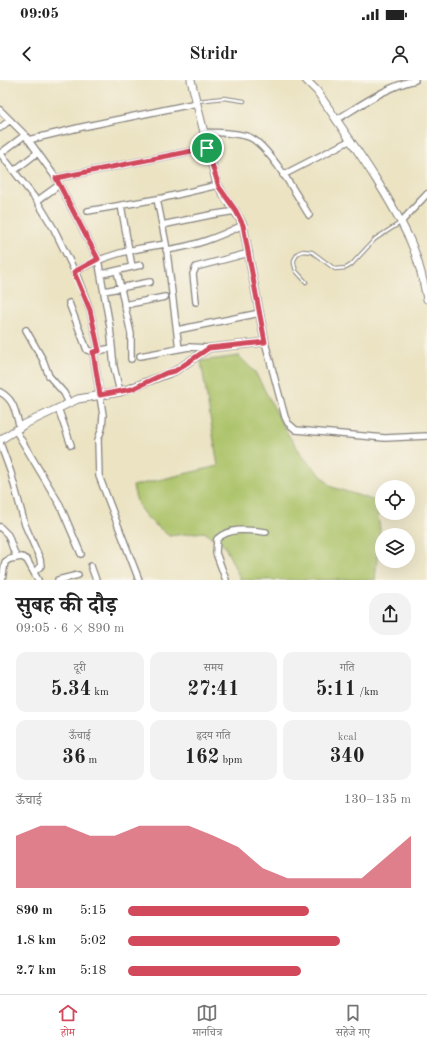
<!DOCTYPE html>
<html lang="hi">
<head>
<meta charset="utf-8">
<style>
	body { margin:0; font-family:"Old Standard TT","Noto Serif Devanagari",serif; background:#f2f2f2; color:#222; height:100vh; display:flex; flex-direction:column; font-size:15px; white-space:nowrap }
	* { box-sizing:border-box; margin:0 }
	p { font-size:13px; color:#767676 }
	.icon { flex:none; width:22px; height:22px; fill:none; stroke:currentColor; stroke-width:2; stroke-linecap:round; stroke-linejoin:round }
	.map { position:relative; height:500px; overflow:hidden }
	.details { display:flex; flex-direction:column; background:#fff; flex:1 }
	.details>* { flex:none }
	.controls { position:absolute; left:375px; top:400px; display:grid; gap:8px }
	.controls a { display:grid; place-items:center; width:40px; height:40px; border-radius:50%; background:#fff; box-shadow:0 4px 16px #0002; font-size:20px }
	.pin { position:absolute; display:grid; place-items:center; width:34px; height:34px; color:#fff; margin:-17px; border:2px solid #fff; border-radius:50%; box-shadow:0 1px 4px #0007 }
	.round { display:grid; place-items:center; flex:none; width:42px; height:42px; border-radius:16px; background:#f2f2f2 }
	.head { display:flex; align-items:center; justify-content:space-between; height:68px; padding:0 16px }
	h1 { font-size:22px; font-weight:700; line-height:30px }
	.metrics { display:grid; grid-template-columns:repeat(3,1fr); gap:6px; height:68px; padding:4px 16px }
	.metrics div { display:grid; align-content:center; border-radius:10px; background:#f2f2f2; text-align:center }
	.metrics b { font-size:20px; font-weight:700 }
	.metrics small { font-size:11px; font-weight:400 }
	.metrics p { font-size:11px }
	.chart { height:112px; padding:8px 16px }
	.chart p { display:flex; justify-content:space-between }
	.chart svg { width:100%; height:72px; margin-top:4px; fill:#d1495b; opacity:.7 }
	ul { padding:0 16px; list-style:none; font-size:13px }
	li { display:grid; grid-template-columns:64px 48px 1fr; align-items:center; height:30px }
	li i { height:10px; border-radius:5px; background:#d1495b }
	.status { display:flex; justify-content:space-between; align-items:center; height:28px; padding:0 20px; background:#fff; direction:ltr }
	.status svg { height:11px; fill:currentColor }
	header { display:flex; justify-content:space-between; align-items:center; height:52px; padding:0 16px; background:#fff; font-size:18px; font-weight:700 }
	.tabs { display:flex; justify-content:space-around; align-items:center; height:56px; border-top:1px solid #e0e0e0; background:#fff; font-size:11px; color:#767676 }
	.tabs a { display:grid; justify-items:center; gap:2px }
	.tabs .on { color:#d1495b }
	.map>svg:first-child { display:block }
	.green { fill:#abc267; stroke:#667251 }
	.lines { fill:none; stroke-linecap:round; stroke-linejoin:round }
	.service-casing { stroke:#86827e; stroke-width:4.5 }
	.minor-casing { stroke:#86827e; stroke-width:8 }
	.tertiary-casing { stroke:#86827e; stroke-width:9 }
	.secondary-casing { stroke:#86827e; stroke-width:9 }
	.service { stroke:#fff; stroke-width:2.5 }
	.minor { stroke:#fff; stroke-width:5.5 }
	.tertiary { stroke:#fff; stroke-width:7 }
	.secondary { stroke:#fff; stroke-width:7 }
	.route-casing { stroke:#fff; stroke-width:8 }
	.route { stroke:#d1495b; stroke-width:5 }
</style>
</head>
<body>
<div class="status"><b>09:05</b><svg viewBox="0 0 49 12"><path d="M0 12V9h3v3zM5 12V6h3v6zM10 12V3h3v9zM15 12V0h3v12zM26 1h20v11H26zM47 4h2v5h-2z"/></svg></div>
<header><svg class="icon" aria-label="back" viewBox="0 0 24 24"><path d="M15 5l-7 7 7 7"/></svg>Stridr<svg class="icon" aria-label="person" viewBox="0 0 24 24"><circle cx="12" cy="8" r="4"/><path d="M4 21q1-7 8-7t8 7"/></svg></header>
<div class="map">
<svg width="427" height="500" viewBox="0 0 427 500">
	<rect width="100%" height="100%" fill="#f7f3e8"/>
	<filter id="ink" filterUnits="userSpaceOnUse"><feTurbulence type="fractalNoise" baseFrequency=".025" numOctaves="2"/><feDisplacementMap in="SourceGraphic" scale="8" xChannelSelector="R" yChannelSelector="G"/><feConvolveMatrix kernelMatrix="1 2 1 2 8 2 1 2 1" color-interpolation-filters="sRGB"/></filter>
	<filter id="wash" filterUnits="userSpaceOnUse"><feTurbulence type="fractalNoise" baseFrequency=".012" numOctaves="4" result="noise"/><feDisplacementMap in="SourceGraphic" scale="16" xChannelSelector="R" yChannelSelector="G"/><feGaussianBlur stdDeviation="0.9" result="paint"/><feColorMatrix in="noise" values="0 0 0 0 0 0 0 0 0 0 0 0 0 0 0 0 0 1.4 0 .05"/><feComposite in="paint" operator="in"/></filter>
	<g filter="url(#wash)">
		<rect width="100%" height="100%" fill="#ebe3c2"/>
		<!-- green -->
		<path class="green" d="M239 276 255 292 289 356 305 379 332 407 376 421 380 449 375 500H241L224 465 204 452 169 456C147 437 139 436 133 406L218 386 201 281Z"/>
	</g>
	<g filter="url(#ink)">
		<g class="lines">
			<defs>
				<path id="service" d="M197 21 224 18 244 21
					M306 202 296 191 294 184V180L298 173 303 171 312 172 335 189 346 188 351 185 375 159 400 143"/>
				<path id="minor" d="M0 30 25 55 56 98
					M336 40C361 25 386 7 415 0
					M0 48 10 40
					M204 52C218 53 236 52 249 57 269 65 297 116 309 135
					M28 60 82 47 197 23
					M0 73 37 121 54 149 77 196 90 230 99 271
					M1 73 25 55
					M15 90 37 73
					M283 95 351 60
					M157 119 166 164 179 269
					M37 121 59 105
					M121 125 132 187 141 185
					M88 131 163 118 218 105
					M401 142 427 114
					M162 145 210 135 236 131
					M166 170C195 166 216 158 243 145
					M117 191 131 254V279
					M74 192C105 175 131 169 166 164
					M102 194 132 187
					M104 211 150 202
					M196 222 193 194 196 187 249 173
					M69 223 87 270 93 272 112 268
					M124 225 165 217
					M26 250 43 280 49 296 64 313 69 323
					M177 250 260 233
					M265 262 285 337 288 343 296 350 385 358 427 356
					M93 272 103 335 102 348 98 360 99 396 139 500
					M140 276 189 267 209 268
					M0 312C15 320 15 332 20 348
					M120 312 114 287 110 247 98 179 56 98 207 68
					M58 328 71 365
					M16 351 60 425 81 474
					M0 363 11 393 25 445 40 479 41 486 34 492
					M0 447 8 455 16 477
					M91 486 96 500
					M2 500 5 482 10 479 22 477 27 480 38 500
					M58 500 78 495
					M226 500 216 473 217 459C230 447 249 450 266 452"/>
				<path id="tertiary" d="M0 360 25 344 78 319 120 312 175 291 209 268 265 262 243 145C235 129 223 117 216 101L191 0"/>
				<path id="secondary" d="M306 0 317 11C349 59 384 106 409 158 418 177 423 199 427 219"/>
			</defs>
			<!-- service casing -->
			<use href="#service" class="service-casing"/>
			<!-- minor casing -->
			<use href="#minor" class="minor-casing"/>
			<!-- tertiary casing -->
			<use href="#tertiary" class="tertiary-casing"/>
			<!-- secondary casing -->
			<use href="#secondary" class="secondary-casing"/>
			<!-- service -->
			<use href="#service" class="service"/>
			<!-- minor -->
			<use href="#minor" class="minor"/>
			<!-- tertiary -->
			<use href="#tertiary" class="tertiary"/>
			<!-- secondary -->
			<use href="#secondary" class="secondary"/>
		</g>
	</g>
	<g class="lines" filter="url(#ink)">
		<defs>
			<path id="route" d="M207 68 219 107 236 131 243 145 265 262 209 268 175 291 166 293 132 309 100 315 93 272 99 271 90 230 74 192 98 179 56 98Z"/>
		</defs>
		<!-- route casing -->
		<use href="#route" class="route-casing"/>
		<!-- route -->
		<use href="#route" class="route"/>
	</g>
</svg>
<div class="controls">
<a><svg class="icon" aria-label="locate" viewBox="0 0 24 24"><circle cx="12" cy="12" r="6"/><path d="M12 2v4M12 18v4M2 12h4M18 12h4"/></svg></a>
<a><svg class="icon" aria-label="layers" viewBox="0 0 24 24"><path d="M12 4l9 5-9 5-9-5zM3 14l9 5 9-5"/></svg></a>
</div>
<div class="pin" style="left:207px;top:68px;background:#1e9e55"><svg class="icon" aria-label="arrive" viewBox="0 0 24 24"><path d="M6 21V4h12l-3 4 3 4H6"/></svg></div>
</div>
<section class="details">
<div class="head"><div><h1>सुबह की दौड़</h1><p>09:05 · 6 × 890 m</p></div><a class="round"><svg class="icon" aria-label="share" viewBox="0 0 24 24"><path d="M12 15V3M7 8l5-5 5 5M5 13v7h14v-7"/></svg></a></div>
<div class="metrics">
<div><p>दूरी</p><b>5.34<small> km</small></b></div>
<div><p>समय</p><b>27:41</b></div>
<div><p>गति</p><b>5:11<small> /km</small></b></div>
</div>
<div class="metrics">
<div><p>ऊँचाई</p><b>36<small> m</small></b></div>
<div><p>हृदय गति</p><b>162<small> bpm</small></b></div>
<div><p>kcal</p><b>340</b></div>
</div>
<div class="chart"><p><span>ऊँचाई</span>130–135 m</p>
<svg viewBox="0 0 160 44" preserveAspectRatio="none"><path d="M0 44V12L10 6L20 6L30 12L40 12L50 6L60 6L70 6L80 12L90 19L100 32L110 38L120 38L130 38L140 38L150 25L160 12V44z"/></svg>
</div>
<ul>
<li><b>890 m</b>5:15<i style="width:64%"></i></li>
<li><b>1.8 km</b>5:02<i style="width:75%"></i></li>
<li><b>2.7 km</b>5:18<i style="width:61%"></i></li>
</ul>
</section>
<nav class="tabs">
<a class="on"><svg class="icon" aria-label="home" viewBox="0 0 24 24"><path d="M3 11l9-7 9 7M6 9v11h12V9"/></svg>होम</a>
<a><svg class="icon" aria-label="map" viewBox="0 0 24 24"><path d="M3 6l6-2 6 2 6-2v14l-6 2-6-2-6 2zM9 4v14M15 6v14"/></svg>मानचित्र</a>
<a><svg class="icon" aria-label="saved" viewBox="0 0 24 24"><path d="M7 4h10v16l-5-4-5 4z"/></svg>सहेजे गए</a>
</nav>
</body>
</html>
